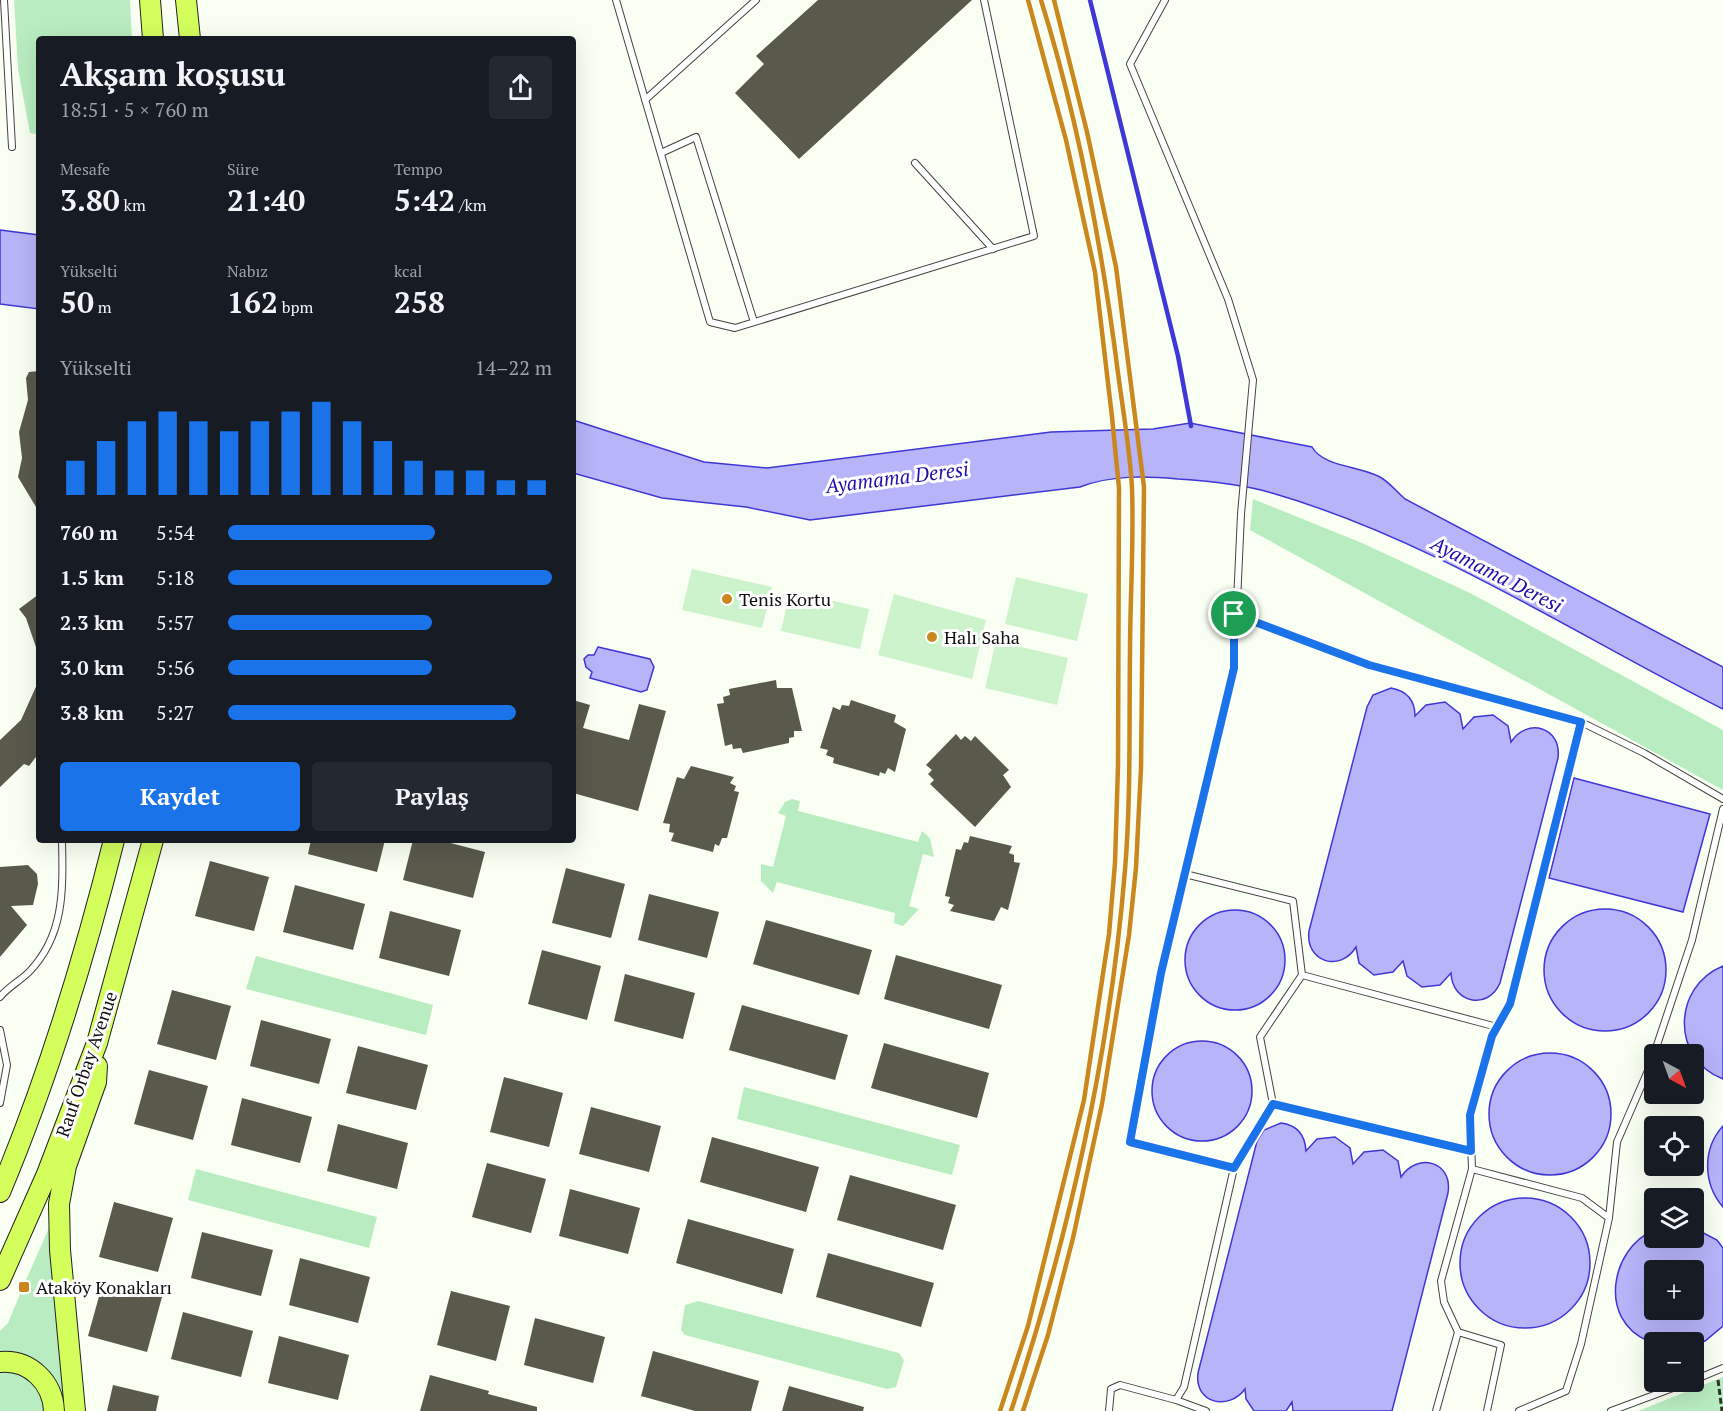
<!DOCTYPE html>
<html lang="tr">
<head>
<meta charset="utf-8">
<style>
	body { margin:0; font-family:"PT Serif",serif; background:#242831; color:#f1f3f6; height:100vh; display:flex; flex-direction:column; font-size:22px; white-space:nowrap }
	* { box-sizing:border-box; margin:0 }
	p { font-size:20px; color:#9ea1a6 }
	.icon { flex:none; width:33px; height:33px; fill:none; stroke:currentColor; stroke-width:2; stroke-linecap:round; stroke-linejoin:round }
	.map { position:relative; flex:1; overflow:hidden }
	.sheet { position:absolute; left:36px; top:36px; width:540px; height:807px; display:flex; flex-direction:column; background:#171b24; border-radius:6px; box-shadow:0 6px 24px #0002 }
	.sheet>* { flex:none }
	.needle { width:39px; rotate:139deg }
	.controls { position:absolute; left:1644px; top:1044px; display:grid; gap:12px }
	.controls a { display:grid; place-items:center; width:60px; height:60px; border-radius:6px; background:#171b24; box-shadow:0 6px 24px #0002; font-size:30px }
	.pin { position:absolute; display:grid; place-items:center; width:51px; height:51px; color:#fff; margin:-26px; border:3px solid #fff; border-radius:50%; box-shadow:0 2px 6px #0007 }
	.round { display:grid; place-items:center; flex:none; width:63px; height:63px; border-radius:6px; background:#242831 }
	.headline { display:flex; align-items:center; justify-content:space-between; height:102px; padding:0 24px }
	h1 { font-size:33px; font-weight:700; line-height:45px }
	.stats { display:grid; grid-template-columns:repeat(3,1fr); gap:9px; height:102px; padding:6px 24px }
	.stats div { display:grid; align-content:center }
	.stats b { font-size:30px; font-weight:700 }
	.stats small { font-size:16px; font-weight:400 }
	.stats p { font-size:16px }
	.chart { height:168px; padding:12px 24px }
	.chart p { display:flex; justify-content:space-between }
	.chart svg { width:100%; height:108px; margin-top:6px; stroke:#1a73e8; stroke-width:6 }
	.primary-button { display:flex; gap:12px; margin-top:auto; padding:12px 24px }
	.primary-button a { flex:1; height:69px; border-radius:6px; background:#1a73e8; color:#fff; font-size:24px; font-weight:700; line-height:69px; text-align:center }
	.primary-button a+a { background:#242831; color:#f1f3f6 }
	ul { padding:0 24px; list-style:none; font-size:20px }
	li { display:grid; grid-template-columns:96px 72px 1fr; align-items:center; height:45px }
	li i { height:15px; border-radius:8px; background:#1a73e8 }
	.map>svg:first-child { display:block }
	.green { fill:#b9edc1 }
	.pitch { fill:#ccf3cc }
	.water { fill:#b7b4fa; stroke:#3f37d6; stroke-width:1.5; fill-rule:evenodd }
	.lines { fill:none; stroke-linecap:round; stroke-linejoin:round }
	.stream { stroke:#3f37d6; stroke-width:4.5 }
	.building { fill:#595a4c }
	.service-casing { stroke:#434343; stroke-width:8 }
	.trunk-casing { stroke:#212121; stroke-width:22 }
	.path { stroke:#323232; stroke-width:3; stroke-dasharray:6 3; stroke-linecap:butt }
	.service { stroke:#fff; stroke-width:6 }
	.trunk { stroke:#d4fe5c; stroke-width:20 }
	.rail { stroke:#ca871e; stroke-width:4.5 }
	.route-casing { stroke:#fff; stroke-width:12 }
	.route { stroke:#1a73e8; stroke-width:8 }
	.poi-dot { fill:#ca871e; stroke:#fff; stroke-width:2 }
	.labels { text-anchor:middle; dominant-baseline:central; stroke-width:6; stroke-linejoin:round; paint-order:stroke }
	.poi-label { font-size:18px; fill:#101010; stroke:#fff; text-anchor:start }
	.street-label { font-size:18px; fill:#101010; stroke:#fff }
	.water-label { font-size:20px; font-style:italic; fill:#1e10ab; stroke:#fff }
</style>
</head>
<body>
<div class="map">
<svg width="1723" height="1411" viewBox="0 0 1723 1411">
	<rect width="100%" height="100%" fill="#fafff3"/>
	<!-- green -->
	<path class="green" d="M14 0H130L132 39H39V135L30 133 18 69Z
		M1253 499 1362 543 1470 593 1723 730V790L1250 530Z
		M792 799 800 801 798 811 918 842 922 831 930 838 934 857 923 854 909 906 919 909 903 926 894 923 895 913 777 882 773 893 761 881V864L773 867 786 816 778 813 785 802Z
		M256 956 433 1005 426 1035 246 989Z
		M744 1087 960 1145 952 1175 737 1119Z
		M196 1169 377 1217 369 1248 188 1200Z
		M49 1228 68 1411H61L56 1389 0 1355V1331L8 1323 20 1294 25 1295 29 1284 25 1282Z
		M698 1301 899 1353 904 1360 896 1387 887 1389 685 1335 681 1330 685 1305Z
		M0 1371C24 1372 44 1386 45 1411H0Z
		M1723 1377V1411H1638Z"/>
	<!-- pitch -->
	<path class="pitch" d="M692 569 772 587 762 628 682 610Z
		M1016 577 1088 594 1077 641 1005 624Z
		M790 591 869 609 860 649 781 631Z
		M894 594 986 620 972 679 878 655Z
		M996 641 1068 658 1057 705 985 688Z"/>
	<!-- water -->
	<path class="water" d="M0 230 39 235V309L0 304Z
		M573 420 704 462 767 468 1051 432 1153 429 1190 423 1312 447C1323 467 1361 466 1380 477 1389 482 1397 492 1405 499L1723 667V709C1576 635 1431 539 1272 493 1242 484 1209 481 1178 479 1144 476 1111 475 1080 487L810 520 746 507 662 498 573 473Z
		M598 647 650 659 654 667 647 690 641 692 590 678 592 672 586 667 584 659 588 655H594Z
		M1391 688C1407 691 1415 700 1415 716L1426 705 1445 702 1460 714 1463 729 1474 717 1493 715 1508 726 1511 742C1527 717 1562 727 1558 758L1500 983C1488 1011 1452 1003 1451 973L1440 985 1422 987 1407 976 1403 961 1393 972 1374 975 1359 963 1356 947C1340 973 1305 962 1309 931L1367 707 1373 695Z
		M1574 778 1710 814 1683 912 1549 878Z
		M1544 970a61 61 0 1 1 122 0a61 61 0 1 1-122 0Z
		M1185 960a50 50 0 1 1 100 0a50 50 0 1 1-100 0Z
		M1723 966V1079C1671 1059 1672 987 1723 966Z
		M1152 1091a50 50 0 1 1 100 0a50 50 0 1 1-100 0Z
		M1489 1114a61 61 0 1 1 122 0a61 61 0 1 1-122 0Z
		M1281 1123C1297 1125 1305 1135 1306 1151L1317 1139 1335 1137 1350 1148 1353 1164 1364 1152 1383 1150 1398 1161 1401 1177C1417 1152 1453 1161 1448 1193L1392 1411H1293L1292 1402 1286 1411H1254L1246 1399 1245 1389C1229 1411 1194 1404 1198 1373L1257 1141 1264 1130Z
		M1723 1126V1207C1703 1184 1702 1149 1723 1126Z
		M1460 1263a65 65 0 1 1 130 0a65 65 0 1 1-130 0Z
		M1694 1228 1717 1240 1723 1248V1326L1705 1341 1694 1345V1342C1680 1342 1659 1346 1648 1341 1598 1320 1610 1249 1654 1230V1238H1694ZM1654 1270H1694V1310H1654Z"/>
	<g class="lines">
		<!-- stream -->
		<path class="stream" d="M1090 0 1178 356 1191 426"/>
	</g>
	<!-- building -->
	<path class="building" d="M818 0H972L799 159 735 93 764 64 756 56Z
		M39 371V512L18 477 22 458 19 432 28 400 26 378 29 372Z
		M39 594V656L26 618 19 609Z
		M39 680V753L29 766 24 764 0 787V740L21 720Z
		M776 680 777 688H792L802 731H794V737L789 738V743L743 753 741 748 733 749 732 744 725 746 717 704 724 703 723 697 730 695 729 689Z
		M573 700 590 705 583 728 629 740 639 704 666 711 638 811 573 793Z
		M851 700 896 715 894 722 906 729 895 772 888 768 885 774 880 772 879 776 833 763 834 758 826 755 828 750 820 748 833 707 840 710 842 705 849 706Z
		M956 734 961 740 965 736 971 741 975 736 1009 770 1003 775 1011 787 975 827 930 784 934 780 928 774 932 770 926 765Z
		M691 766 734 777 730 783 736 786 734 791 739 792 727 838H722L719 846 715 844 713 852 671 841 674 833 669 832 670 824 663 823 677 777 684 779Z
		M970 836 1012 846 1009 853 1014 855V862L1020 863 1008 910 1001 907 994 921 950 911 954 905 948 903 950 897 945 896 956 849 961 850 964 842 968 843Z
		M311 840H385L377 872 308 854Z
		M413 840H439L485 852 473 898 403 880Z
		M210 861 269 877 254 931 195 916Z
		M28 865 37 874 38 884 33 905 11 906 27 925 0 957V867Z
		M566 868 625 884 611 938 552 923Z
		M295 885 365 904 353 950 283 932Z
		M649 894 719 912 707 958 638 940Z
		M390 911 461 930 449 976 379 958Z
		M766 920 872 950 859 995 753 964Z
		M542 950 601 966 587 1020 528 1004Z
		M896 955 1002 985 989 1029 884 999Z
		M625 974 695 993 683 1039 614 1021Z
		M172 990 231 1006 216 1060 157 1044Z
		M742 1005 848 1035 835 1080 729 1050Z
		M261 1020 331 1039 319 1084 250 1066Z
		M884 1043 989 1073 977 1118 871 1088Z
		M358 1046 428 1065 416 1110 346 1093Z
		M149 1070 208 1086 193 1140 134 1124Z
		M504 1077 563 1093 549 1147 490 1132Z
		M242 1098 312 1117 300 1163 231 1145Z
		M591 1107 661 1126 649 1172 579 1154Z
		M338 1124 408 1143 397 1189 327 1171Z
		M712 1137 819 1167 806 1212 700 1182Z
		M487 1163 546 1179 531 1233 472 1217Z
		M850 1175 956 1205 943 1250 837 1220Z
		M570 1189 640 1208 628 1254 559 1236Z
		M114 1202 173 1218 158 1272 99 1257Z
		M688 1219 794 1249 782 1294 676 1263Z
		M202 1232 273 1250 261 1296 191 1278Z
		M828 1253 934 1283 921 1327 816 1297Z
		M300 1258 370 1277 358 1323 289 1305Z
		M103 1282 162 1297 147 1352 88 1336Z
		M451 1291 510 1306 496 1361 437 1345Z
		M183 1312 253 1331 241 1377 171 1359Z
		M535 1318 605 1337 593 1383 524 1365Z
		M279 1336 349 1355 338 1400 268 1383Z
		M653 1351 759 1381 751 1411H695L641 1396Z
		M430 1375 489 1391 488 1394 537 1407V1411H420Z
		M113 1385 159 1396 156 1411H107Z
		M789 1386 864 1407 863 1411H782Z"/>
	<g class="lines">
		<defs>
			<path id="service" d="M4 0 12 147
				M616 0 710 322 735 328 1034 236 984 0
				M1165 0 1130 64 1228 299 1253 380 1241 514 1234 668 1161 973 1130 1142 1234 1168 1184 1387 1176 1400
				M645 100 756 0
				M661 153 696 137 754 322
				M915 163 993 249
				M1234 614 1369 665 1581 722 1644 753 1723 799
				M1185 874 1293 901 1302 975
				M0 997C8 987 20 981 29 972 65 935 63 889 62 840
				M0 1030 7 1065 0 1103
				M1471 1151 1273 1104 1260 1037 1302 975 1497 1027
				M1234 1168 1273 1104
				M1609 1218 1617 1142 1650 1066 1692 940 1723 809
				M1458 1332 1501 1345 1487 1411
				M1694 1380 1723 1368
				M1109 1411 1111 1389 1120 1385 1176 1400 1206 1411
				M1436 1411 1458 1332 1444 1302 1441 1281 1472 1169
				M1519 1411 1566 1391 1581 1344 1609 1218 1582 1198 1472 1169 1470 1115 1492 1036 1510 1004 1581 722
				M1611 1411 1689 1382"/>
			<path id="trunk" d="M150 0 153 39
				M186 0 190 39
				M0 1192C48 1078 84 960 114 840
				M0 1280 47 1174 97 1043 153 840
				M0 1362C30 1359 53 1383 54 1411
				M75 1411 60 1250 59 1204 66 1166 96 1082 97 1066"/>
		</defs>
		<!-- service casing -->
		<use href="#service" class="service-casing"/>
		<!-- trunk casing -->
		<use href="#trunk" class="trunk-casing"/>
		<!-- path -->
		<path class="path" d="M1718 1380 1722 1411"/>
		<!-- service -->
		<use href="#service" class="service"/>
		<!-- trunk -->
		<use href="#trunk" class="trunk"/>
		<!-- rail -->
		<path class="rail" d="M1000 1411 1028 1326 1084 1100 1109 934 1115 863 1118 766 1119 488 1112 417 1095 272 1066 140 1028 0
			M1011 1411C1069 1236 1110 1054 1125 870 1131 798 1129 725 1130 653 1130 599 1134 543 1132 488 1130 450 1123 411 1118 373 1102 247 1079 122 1041 0
			M1023 1411 1048 1335 1073 1238 1102 1104 1129 935 1136 868 1141 768 1144 487 1116 267 1087 132 1054 0"/>
	</g>
	<g class="lines">
		<defs>
			<path id="route" d="M1234 614 1369 665 1581 722 1510 1004 1492 1036 1470 1115 1471 1151 1273 1104 1234 1168 1130 1142 1161 973 1234 668Z"/>
		</defs>
		<!-- route casing -->
		<use href="#route" class="route-casing"/>
		<!-- route -->
		<use href="#route" class="route"/>
	</g>
	<!-- markers -->
	<g class="poi-dot">
		<circle cx="727" cy="599" r="6"/>
		<circle cx="932" cy="637" r="6"/>
		<rect x="18" y="1281" width="12" height="12" rx="3"/>
	</g>
	<g class="labels">
		<!-- poi labels -->
		<g class="poi-label">
			<text x="739" y="599">Tenis Kortu</text>
			<text x="944" y="637">Halı Saha</text>
			<text x="36" y="1287">Ataköy Konakları</text>
		</g>
		<!-- street labels -->
		<g class="street-label">
			<text transform="translate(86 1064) rotate(-71)">Rauf Orbay Avenue</text>
		</g>
		<!-- water labels -->
		<g class="water-label">
			<text transform="translate(897 477) rotate(-7)">Ayamama Deresi</text>
			<text transform="translate(1497 574) rotate(27)">Ayamama Deresi</text>
		</g>
	</g>
</svg>
<div class="controls">
<a><svg class="needle" viewBox="-14 -14 28 28"><path d="M0-13l5 13h-10z" fill="#e53935"/><path d="M0 13l5-13h-10z" fill="#9ea1a6"/></svg></a>
<a><svg class="icon" aria-label="locate" viewBox="0 0 24 24"><circle cx="12" cy="12" r="6"/><path d="M12 2v4M12 18v4M2 12h4M18 12h4"/></svg></a>
<a><svg class="icon" aria-label="layers" viewBox="0 0 24 24"><path d="M12 4l9 5-9 5-9-5zM3 14l9 5 9-5"/></svg></a>
<a>+</a>
<a>−</a>
</div>
<div class="pin" style="left:1234px;top:614px;background:#1e9e55"><svg class="icon" aria-label="arrive" viewBox="0 0 24 24"><path d="M6 21V4h12l-3 4 3 4H6"/></svg></div>
<section class="sheet">
<div class="headline"><div><h1>Akşam koşusu</h1><p>18:51 · 5 × 760 m</p></div><a class="round"><svg class="icon" aria-label="share" viewBox="0 0 24 24"><path d="M12 15V3M7 8l5-5 5 5M5 13v7h14v-7"/></svg></a></div>
<div class="stats">
<div><p>Mesafe</p><b>3.80<small> km</small></b></div>
<div><p>Süre</p><b>21:40</b></div>
<div><p>Tempo</p><b>5:42<small> /km</small></b></div>
</div>
<div class="stats">
<div><p>Yükselti</p><b>50<small> m</small></b></div>
<div><p>Nabız</p><b>162<small> bpm</small></b></div>
<div><p>kcal</p><b>258</b></div>
</div>
<div class="chart"><p><span>Yükselti</span>14–22 m</p>
<svg viewBox="0 0 160 44" preserveAspectRatio="none"><path d="M5 44V30M15 44V22M25 44V14M35 44V10M45 44V14M55 44V18M65 44V14M75 44V10M85 44V6M95 44V14M105 44V22M115 44V30M125 44V34M135 44V34M145 44V38M155 44V38"/></svg>
</div>
<ul>
<li><b>760 m</b>5:54<i style="width:64%"></i></li>
<li><b>1.5 km</b>5:18<i style="width:100%"></i></li>
<li><b>2.3 km</b>5:57<i style="width:63%"></i></li>
<li><b>3.0 km</b>5:56<i style="width:63%"></i></li>
<li><b>3.8 km</b>5:27<i style="width:89%"></i></li>
</ul>
<div class="primary-button"><a>Kaydet</a><a>Paylaş</a></div>
</section>
</div>
</body>
</html>
